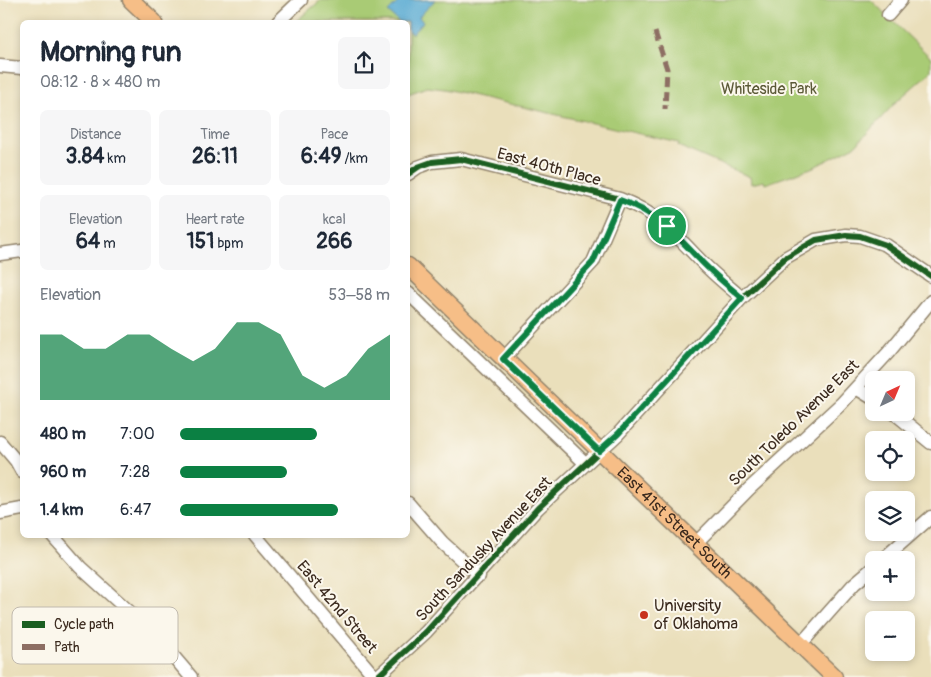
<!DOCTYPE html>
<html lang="en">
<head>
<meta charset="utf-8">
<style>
	body { margin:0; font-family:Pangolin,sans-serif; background:#f6f6f7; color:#1f2937; height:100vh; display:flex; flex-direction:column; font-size:19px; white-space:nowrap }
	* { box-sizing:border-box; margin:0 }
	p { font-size:16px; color:#747a83 }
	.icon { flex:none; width:28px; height:28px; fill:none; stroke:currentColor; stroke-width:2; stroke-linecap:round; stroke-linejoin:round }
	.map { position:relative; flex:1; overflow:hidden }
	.drawer { position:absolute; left:20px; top:20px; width:390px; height:518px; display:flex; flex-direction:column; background:#fff; border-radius:8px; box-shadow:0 2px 8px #0003 }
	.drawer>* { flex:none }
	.needle { width:32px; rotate:44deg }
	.buttons { position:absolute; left:865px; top:371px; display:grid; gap:10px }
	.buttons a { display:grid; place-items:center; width:50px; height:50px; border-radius:8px; background:#fff; box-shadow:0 2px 8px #0003; font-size:25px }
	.pin { position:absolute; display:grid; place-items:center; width:42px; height:42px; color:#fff; margin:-21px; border:2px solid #fff; border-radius:50%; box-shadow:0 1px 5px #0007 }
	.round { display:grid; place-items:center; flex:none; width:52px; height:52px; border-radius:8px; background:#f6f6f7 }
	.overview { display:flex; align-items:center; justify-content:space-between; height:85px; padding:0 20px }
	h1 { font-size:28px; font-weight:700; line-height:38px }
	.figures { display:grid; grid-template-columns:repeat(3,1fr); gap:8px; height:85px; padding:5px 20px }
	.figures div { display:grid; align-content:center; border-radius:8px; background:#f6f6f7; text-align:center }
	.figures b { font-size:21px; font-weight:700 }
	.figures small { font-size:14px; font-weight:400 }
	.figures p { font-size:14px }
	.chart { height:140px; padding:10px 20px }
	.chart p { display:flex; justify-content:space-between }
	.chart svg { width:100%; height:90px; margin-top:5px; fill:#0b8043; opacity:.7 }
	ul { padding:0 20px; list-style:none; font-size:16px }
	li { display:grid; grid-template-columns:80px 60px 1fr; align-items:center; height:38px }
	li i { height:12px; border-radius:6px; background:#0b8043 }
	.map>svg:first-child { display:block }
	.green { fill:#a9cb74; stroke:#727a49 }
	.water { fill:#58aad3; stroke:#4a6a78 }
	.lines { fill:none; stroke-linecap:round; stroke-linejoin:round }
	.minor-casing { stroke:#92846c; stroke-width:15 }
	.major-casing { stroke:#92846c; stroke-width:19 }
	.minor { stroke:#fff; stroke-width:12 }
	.major { stroke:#f6be87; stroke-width:16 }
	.quiet { stroke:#8d6e63; stroke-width:5; stroke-dasharray:10 5; stroke-linecap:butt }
	.cycleway-casing { stroke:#fbf7ec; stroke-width:9 }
	.cycleway { stroke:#1b5e20; stroke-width:6 }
	.route-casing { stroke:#fff; stroke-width:10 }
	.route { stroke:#0b8043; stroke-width:6 }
	.poi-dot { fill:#c8321e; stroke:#fbf7ec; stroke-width:2 }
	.labels { text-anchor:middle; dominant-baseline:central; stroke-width:4; stroke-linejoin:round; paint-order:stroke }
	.park-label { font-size:16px; fill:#5c5a38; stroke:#fbf7ec }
	.street-label { font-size:16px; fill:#3b2a1e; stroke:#fbf7ec }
	.poi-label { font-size:16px; fill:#3b2a1e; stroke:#fbf7ec; text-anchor:start }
	.key { fill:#fbf7ec; stroke:#c1baae; stroke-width:1 }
	.key-label { font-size:14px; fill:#3b2a1e }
</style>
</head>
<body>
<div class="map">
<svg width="931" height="677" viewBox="0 0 931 677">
	<rect width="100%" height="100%" fill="#fbf7ec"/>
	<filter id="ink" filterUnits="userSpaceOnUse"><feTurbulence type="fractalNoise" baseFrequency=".02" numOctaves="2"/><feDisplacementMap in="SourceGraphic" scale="10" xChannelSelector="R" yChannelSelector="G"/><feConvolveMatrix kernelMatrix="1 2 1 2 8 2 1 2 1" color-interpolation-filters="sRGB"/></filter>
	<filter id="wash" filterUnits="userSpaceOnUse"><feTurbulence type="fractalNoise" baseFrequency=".0096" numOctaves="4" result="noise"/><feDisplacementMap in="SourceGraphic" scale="20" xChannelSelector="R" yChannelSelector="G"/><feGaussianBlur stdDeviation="1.12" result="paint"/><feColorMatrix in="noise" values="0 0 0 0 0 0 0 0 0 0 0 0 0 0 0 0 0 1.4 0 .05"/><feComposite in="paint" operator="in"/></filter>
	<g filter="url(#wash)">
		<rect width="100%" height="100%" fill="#eadfbb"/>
		<!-- green -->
		<path class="green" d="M321 0H871L931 58V71L896 102 855 146 814 167 765 184 764 181 751 184 750 177 678 146 679 143 445 89 427 87 408 94V22H295Z"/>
		<!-- water -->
		<path class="water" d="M400 0H435L419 17 423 22 412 34 408 31V22H399L388 12Z"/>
	</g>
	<g filter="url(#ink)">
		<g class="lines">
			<defs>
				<path id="minor" d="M888 15 901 0
					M278 22 301 0
					M0 66 22 68
					M408 174 418 167 432 162 461 159 620 199C657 213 673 232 699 259 712 273 727 285 742 298
					M0 254 22 251
					M408 293 585 463
					M503 359 593 262 620 199
					M856 388 874 399
					M893 412 931 443
					M0 442 16 461 22 472
					M408 503 442 542 479 576
					M0 513 22 509
					M52 535 80 567 155 635 191 677
					M255 535 375 677
					M696 543 749 489 841 404 888 353 931 301
					M882 560 931 517
					M800 645 854 584 874 567
					M377 677 426 632 538 508 618 434 742 298 785 258 816 240 846 235 860 236 886 245 931 276"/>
				<g id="major">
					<path d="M131 0 154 22"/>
					<path id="s1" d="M408 266 834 677"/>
				</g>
			</defs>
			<!-- minor casing -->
			<use href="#minor" class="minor-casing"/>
			<!-- major casing -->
			<use href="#major" class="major-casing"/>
			<!-- minor -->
			<use href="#minor" class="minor"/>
			<!-- major -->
			<use href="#major" class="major"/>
			<!-- quiet -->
			<path class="quiet" d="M655 32 667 69 665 109"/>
			<defs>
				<path id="cycleway" d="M408 174 418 167 432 162 461 159 620 199C657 213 673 232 699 259 712 273 727 285 742 298
					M377 677 426 632 538 508 618 434 742 298 785 258 816 240 846 235 860 236 886 245 931 276"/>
			</defs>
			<!-- cycleway casing -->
			<use href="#cycleway" class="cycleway-casing"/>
			<!-- cycleway -->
			<use href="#cycleway" class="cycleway"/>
		</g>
	</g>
	<g class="lines" filter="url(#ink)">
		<defs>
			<path id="route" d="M620 200C657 213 673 232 699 259 712 273 727 285 742 298L618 434 599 451 503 359 593 262Z"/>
		</defs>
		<!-- route casing -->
		<use href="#route" class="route-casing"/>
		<!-- route -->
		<use href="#route" class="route"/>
	</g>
	<!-- markers -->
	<circle class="poi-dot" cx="644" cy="615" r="5"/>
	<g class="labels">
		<!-- park labels -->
		<g class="park-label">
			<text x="769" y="89">Whiteside Park</text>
		</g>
		<!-- street labels -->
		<g class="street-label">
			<text transform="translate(549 167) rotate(15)">East 40th Place</text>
			<text transform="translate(794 423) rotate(-44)">South Toledo Avenue East</text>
			<text stroke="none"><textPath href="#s1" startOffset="370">East 41st Street South</textPath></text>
			<text transform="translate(484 549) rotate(-47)">South Sandusky Avenue East</text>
			<text transform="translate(337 607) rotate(50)">East 42nd Street</text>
		</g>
		<!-- poi labels -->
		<g class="poi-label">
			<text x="654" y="606">University<tspan x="654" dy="18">of Oklahoma</tspan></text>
		</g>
	</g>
	<!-- legend -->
	<rect x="12" y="607" width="166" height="57" rx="8" class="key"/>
	<rect x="22" y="621" width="23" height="7" fill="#1b5e20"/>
	<rect x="22" y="644" width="23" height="6" fill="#8d6e63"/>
	<g class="key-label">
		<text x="54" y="629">Cycle path</text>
		<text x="54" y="652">Path</text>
	</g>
</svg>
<div class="buttons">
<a><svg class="needle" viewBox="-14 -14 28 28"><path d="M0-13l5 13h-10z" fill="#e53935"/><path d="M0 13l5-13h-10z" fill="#747a83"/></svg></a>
<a><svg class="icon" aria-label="locate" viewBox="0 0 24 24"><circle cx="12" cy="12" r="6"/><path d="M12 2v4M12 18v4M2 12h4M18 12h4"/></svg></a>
<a><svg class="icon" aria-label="layers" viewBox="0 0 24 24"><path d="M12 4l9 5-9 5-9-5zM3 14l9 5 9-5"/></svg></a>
<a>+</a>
<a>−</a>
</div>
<div class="pin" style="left:667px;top:226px;background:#1e9e55"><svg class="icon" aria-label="arrive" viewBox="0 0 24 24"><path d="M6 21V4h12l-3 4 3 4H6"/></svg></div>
<section class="drawer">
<div class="overview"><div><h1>Morning run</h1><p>08:12 · 8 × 480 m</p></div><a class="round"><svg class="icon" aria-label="share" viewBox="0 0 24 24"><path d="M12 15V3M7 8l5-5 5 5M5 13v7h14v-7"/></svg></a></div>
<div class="figures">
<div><p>Distance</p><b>3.84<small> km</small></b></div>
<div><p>Time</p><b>26:11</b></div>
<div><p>Pace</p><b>6:49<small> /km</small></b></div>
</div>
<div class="figures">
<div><p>Elevation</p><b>64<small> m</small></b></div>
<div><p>Heart rate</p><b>151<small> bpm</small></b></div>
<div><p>kcal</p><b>266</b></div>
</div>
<div class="chart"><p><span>Elevation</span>53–58 m</p>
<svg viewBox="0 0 160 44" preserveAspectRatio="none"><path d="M0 44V12L10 12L20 19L30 19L40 12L50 12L60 19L70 25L80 19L90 6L100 6L110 12L120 32L130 38L140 32L150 19L160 12V44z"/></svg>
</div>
<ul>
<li><b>480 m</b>7:00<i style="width:65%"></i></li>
<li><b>960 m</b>7:28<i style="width:51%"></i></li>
<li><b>1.4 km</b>6:47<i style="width:75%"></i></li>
</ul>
</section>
</div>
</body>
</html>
